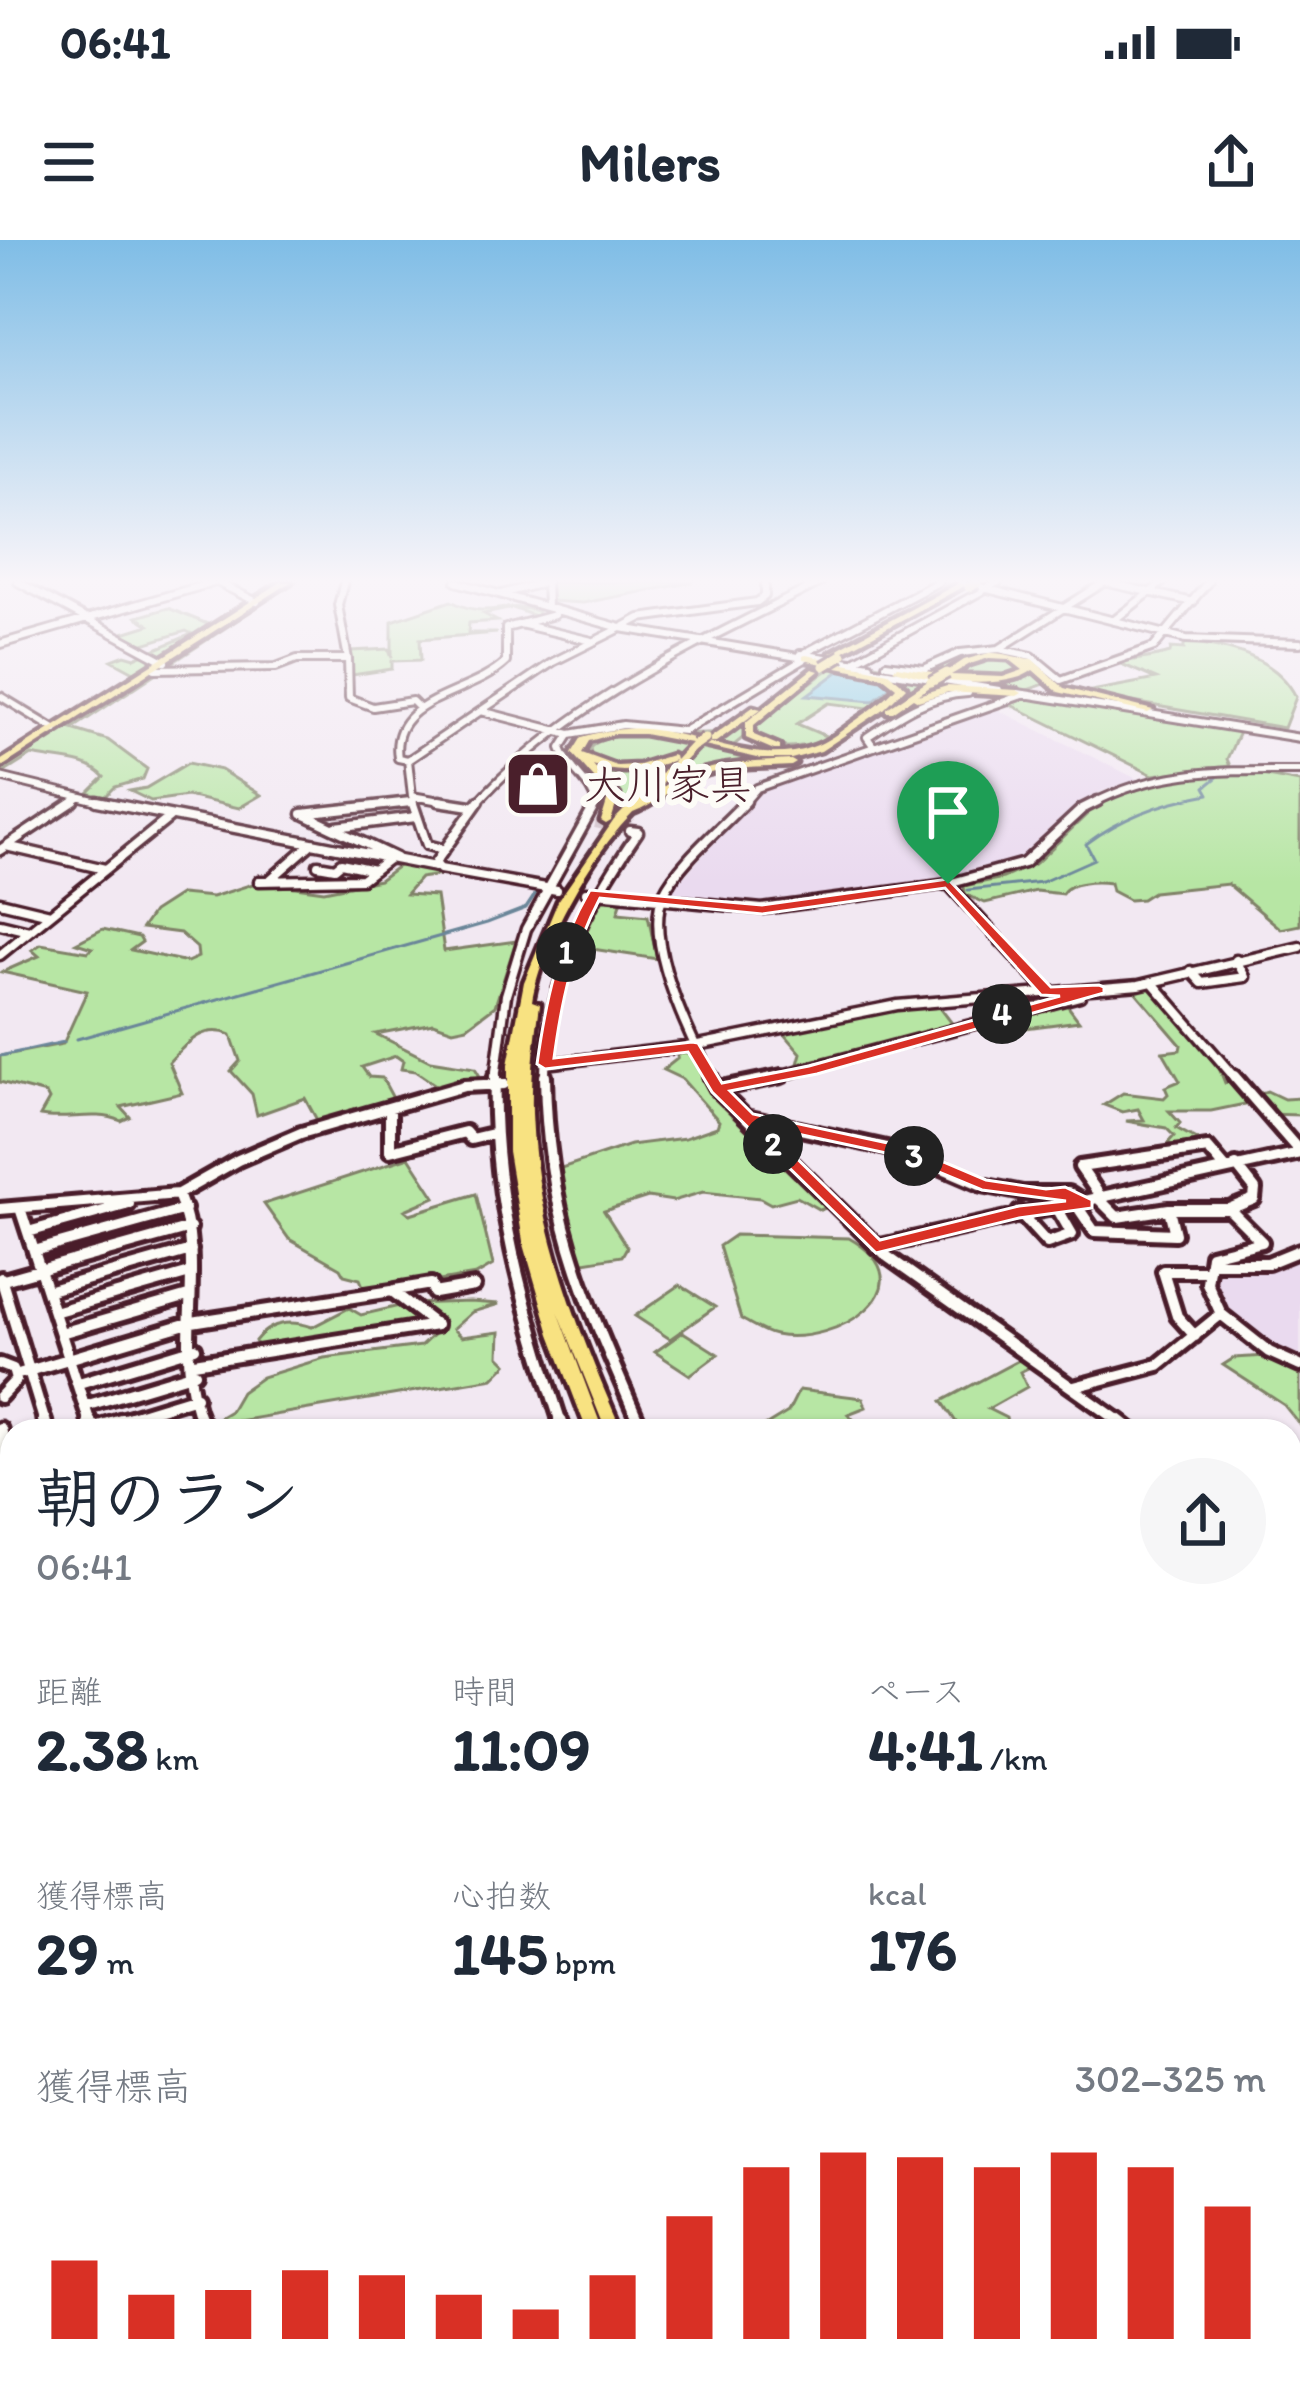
<!DOCTYPE html>
<html lang="ja">
<head>
<meta charset="utf-8">
<style>
	body { margin:0; font-family:Itim,"Klee One",sans-serif; background:#f6f6f7; color:#1f2937; height:100vh; display:flex; flex-direction:column; font-size:45px; white-space:nowrap }
	* { box-sizing:border-box; margin:0 }
	p { font-size:39px; color:#747a83 }
	.icon { flex:none; width:66px; height:66px; fill:none; stroke:currentColor; stroke-width:2; stroke-linecap:round; stroke-linejoin:round }
	.map { position:relative; flex:1; overflow:hidden }
	.drawer { position:absolute; left:0px; top:1179px; width:1302px; height:972px; display:flex; flex-direction:column; background:#fff; border-radius:36px 36px 0 0; box-shadow:0 3px 9px #0004 }
	.drawer>* { flex:none }
	.pin { position:absolute; display:grid; place-items:center; width:102px; height:102px; color:#fff; margin:-123px -51px; border-radius:50% 50% 50% 0; rotate:-45deg; box-shadow:0 0 12px #0007 }
	.pin .icon { rotate:45deg }
	.km { position:absolute; width:60px; height:60px; margin:-30px; border-radius:50%; background:#222; color:#fff; font-size:33px; line-height:60px; text-align:center }
	.round { display:grid; place-items:center; flex:none; width:126px; height:126px; border-radius:63px; background:#f6f6f7 }
	.overview { display:flex; align-items:center; justify-content:space-between; height:204px; padding:0 36px }
	h1 { font-size:66px; font-weight:700; line-height:90px }
	.figures { display:grid; grid-template-columns:repeat(3,1fr); gap:18px; height:204px; padding:12px 36px }
	.figures div { display:grid; align-content:center }
	.figures b { font-size:60px; font-weight:700 }
	.figures small { font-size:33px; font-weight:400 }
	.figures p { font-size:33px }
	.chart { height:336px; padding:24px 36px }
	.chart p { display:flex; justify-content:space-between }
	.chart svg { width:100%; height:216px; margin-top:12px; stroke:#d93025; stroke-width:6 }
	.status { display:flex; justify-content:space-between; align-items:center; height:84px; padding:0 60px; background:#fff; direction:ltr }
	.status svg { height:33px; fill:currentColor }
	header { display:flex; justify-content:space-between; align-items:center; height:156px; padding:0 36px; background:#fff; font-size:54px; font-weight:700 }
	.map>svg:first-child { display:block }
	.built { fill:#eadaef }
	.green { fill:#b7e6a4; stroke:#808268; stroke-width:3 }
	.water { fill:#81cae2; stroke:#6b8699; stroke-width:3 }
	.lines { fill:none; stroke-linecap:round; stroke-linejoin:round }
	.stream-far1 { stroke:#6b8699; stroke-width:3 }
	.stream { stroke:#6b8699; stroke-width:4.5 }
	.minor-tunnel { stroke:#d0c0ca; stroke-width:8; stroke-dasharray:8 4.5; stroke-linecap:butt }
	.minor-far4-casing { stroke:#4a1f2b; stroke-width:12 }
	.minor-far3-casing { stroke:#4a1f2b; stroke-width:15 }
	.minor-far2-casing { stroke:#4a1f2b; stroke-width:20 }
	.minor-far1-casing { stroke:#4a1f2b; stroke-width:21 }
	.minor-casing { stroke:#4a1f2b; stroke-width:24 }
	.major-casing { stroke:#4a1f2b; stroke-width:27 }
	.highway-casing { stroke:#4a1f2b; stroke-width:9 }
	.minor-far4 { stroke:#fdfcf7; stroke-width:6 }
	.minor-far3 { stroke:#fdfcf7; stroke-width:8 }
	.minor-far2 { stroke:#fdfcf7; stroke-width:10 }
	.minor-far1 { stroke:#fdfcf7; stroke-width:12 }
	.minor { stroke:#fdfcf7; stroke-width:15 }
	.major { stroke:#f8e281; stroke-width:18 }
	.highway { fill:#f8e281; fill-rule:evenodd }
	.rail { stroke:#4a1f2b; stroke-width:4.5 }
	.highway-bridge-casing { stroke:#4a1f2b; stroke-width:15; stroke-linecap:butt }
	.highway-bridge { stroke:#f8e281; stroke-width:9 }
	.route { fill:#d93025; stroke:#fff; stroke-width:3; fill-rule:evenodd }
	.labels { text-anchor:middle; dominant-baseline:central; stroke-width:12; stroke-linejoin:round; paint-order:stroke }
	.far-poi-label { font-size:42px; fill:#4a1f2b; stroke:#fdfcf7; text-anchor:start }
</style>
</head>
<body>
<div class="status"><b>06:41</b><svg viewBox="0 0 49 12"><path d="M0 12V9h3v3zM5 12V6h3v6zM10 12V3h3v9zM15 12V0h3v12zM26 1h20v11H26zM47 4h2v5h-2z"/></svg></div>
<header><svg class="icon" aria-label="menu" viewBox="0 0 24 24"><path d="M4 6h16M4 12h16M4 18h16"/></svg>Milers<svg class="icon" aria-label="share" viewBox="0 0 24 24"><path d="M12 15V3M7 8l5-5 5 5M5 13v7h14v-7"/></svg></header>
<div class="map">
<svg width="1300" height="2151" viewBox="0 0 1300 2151">
	<rect width="100%" height="100%" fill="#f2e8f2"/>
	<filter id="ink" filterUnits="userSpaceOnUse"><feTurbulence type="fractalNoise" baseFrequency=".00833" numOctaves="2"/><feDisplacementMap in="SourceGraphic" scale="24" xChannelSelector="R" yChannelSelector="G"/><feConvolveMatrix kernelMatrix="1 2 1 2 8 2 1 2 1" color-interpolation-filters="sRGB"/></filter>
	<g filter="url(#ink)">
		<!-- built -->
		<path class="built" d="M994 468 1137 539 1097 553 1016 623 965 637 791 666H751L673 658 670 653 760 550Z
			M1300 1014V1124L1274 1111 1226 1074 1209 1031 1216 1026H1277Z"/>
		<!-- green -->
		<path class="green" d="M281 342H295L72 489 108 500 147 529 143 539 115 547 104 558 88 553 104 537C87 518 56 521 32 515L0 535V518L128 441 134 432 112 420 125 415 135 418 192 394 186 391 137 406 117 395 149 385 137 377 168 368 210 385Z
			M550 342H694L583 363 550 361 546 352Z
			M451 361C490 381 499 360 538 371L537 377 513 368 484 374 497 381 469 383 468 393H497L420 399 421 420 392 421V429L352 435 351 411 389 409 392 417V381Z
			M1184 402C1226 406 1276 416 1296 457L1284 488 1081 453 1156 439 1119 423C1137 418 1152 419 1170 413L1171 408 1184 409Z
			M996 410 1031 419 1050 442 1011 456 941 452 908 465 884 459 868 468 829 463 797 484 828 497 823 501C799 509 768 512 751 491L728 510 753 516 803 518 799 520 708 526 650 538 618 568C618 541 593 534 590 508 611 485 695 498 729 491 768 482 808 442 842 420L918 430 949 418Z
			M1021 458 1240 490 1227 519 1230 526 1153 535 1007 463Z
			M188 523 221 530 261 555 239 568 187 556 151 561 130 551 146 548Z
			M1234 530 1300 542V685L1281 689 1228 644 1153 652 1142 659 1129 660 1112 651 1110 643C1095 641 1068 642 1062 654L1036 651 985 663 965 654 964 646 1003 638 1036 623 1103 559 1159 539Z
			M402 623 448 634 420 638 406 654 436 656 444 711 516 701 495 766 467 787 453 790 433 783 376 794 430 821 475 828 481 838 443 850 415 831 401 829 403 821 396 816 362 827 369 837 382 838 395 862 389 865 318 882 305 858 257 875 252 854 231 831 240 821 231 795C203 783 186 804 169 822L182 853 121 867 130 877 121 881C96 870 67 881 40 876L49 860 46 854 0 842V816L63 804 87 751 2 732 39 716 32 710 41 704 88 712 92 708 76 703 103 689 139 697 142 702 131 710 187 722 198 717 197 708 180 693 142 688 153 672 181 654 212 657 259 642 324 651 379 640Z
			M596 658 622 660 618 673 648 676 657 719 573 706Z
			M1151 747 1217 823 1225 843 1244 838 1258 854 1267 851 1284 859 1300 858V875L1266 874 1255 862 1211 871H1169L1180 883 1176 888 1205 904 1176 908 1168 903 1174 896 1166 888 1126 881 1144 880 1138 869 1122 872 1104 865 1123 853 1164 858 1168 854 1165 847 1180 841 1163 812 1180 810 1181 805 1134 750Z
			M1064 761 1079 781 1018 789 998 781 786 831 798 824 801 813 783 792 896 768 938 765 954 786Z
			M692 809 704 829 828 967 820 970 797 957 771 964 760 958 703 952 673 961 648 957 604 971 627 1007 622 1016 584 1022 578 1018 558 945V929L630 905 685 898 717 887 719 881 682 839 663 830 677 819 678 811Z
			M409 917 435 957 405 970 410 974 476 954 493 1025 476 1035 360 1054 355 1050 363 1046 360 1039 344 1035 340 1028 289 999 264 964Z
			M735 995 849 998C934 1046 836 1107 775 1095 764 1093 751 1084 741 1079L719 1006Z
			M680 1045 715 1067 670 1099 635 1076Z
			M470 1062 499 1064 472 1072 453 1089 461 1097 500 1092 499 1116 507 1124 493 1138 238 1181 215 1180 230 1171 241 1152 262 1137 324 1118 421 1106 437 1091 261 1111 255 1101C270 1082 289 1079 312 1087L349 1068 361 1075 408 1064Z
			M683 1092 718 1114 690 1135 655 1112Z
			M1267 1116 1300 1128V1185L1284 1165 1223 1125 1234 1118Z
			M1023 1118 1030 1127 1020 1132 1027 1147 988 1169 1006 1178 1010 1191H962L942 1161Z
			M799 1150 863 1158 866 1167 848 1174 857 1183 873 1182 882 1191H757L788 1172Z
			M12 1941V2139H61L55 2151H0V1944Z"/>
		<!-- water -->
		<path class="water" d="M842 429 882 438 892 446 873 461 807 455Z"/>
		<g class="lines">
			<!-- stream-far1 -->
			<path class="stream-far1" d="M833 402 947 342
				M968 650 1042 642 1094 619 1086 604C1123 576 1164 562 1209 554L1205 547 1220 535 1257 534
				M77 799 487 683 526 668 536 653
				M0 816 64 802"/>
			<!-- stream -->
			<path class="stream" d="M1290 1972 1300 1967
				M909 2151 917 2139"/>
			<!-- minor-tunnel -->
			<path class="minor-tunnel" d="M595 584 630 591"/>
			<defs>
				<path id="minor-far4" d="M18 342 166 422
					M217 342 257 362
					M456 342 621 388 804 418
					M546 342 547 367
					M960 342 1186 399 1300 403
					M1104 342 1193 362
					M501 354 546 342
					M1113 381 1163 342
					M520 384 592 401
					M625 386 640 378 757 362 765 356V342
					M0 404 215 342
					M999 409 1105 342
					M800 414 870 425
					M803 414 938 342
					M348 419 349 458 373 467 412 461 418 467
					M856 420 998 342
					M886 424 924 429 960 413 999 409 1032 416 1061 440 1154 407 1208 342
					M864 428 999 450
					M155 429 276 427 297 419H348L338 365 344 342
					M1018 453 1300 498
					M0 456 56 490
					M481 471 570 494
					M874 507 867 497C899 475 928 455 968 453
					M408 520 398 518C388 457 470 457 506 422V388L554 375
					M0 537 110 564
					M69 564 79 557
					M397 564 411 562
					M412 564 415 558
					M457 564 412 556 408 520 553 422 621 388
					M476 564C571 459 697 405 821 342
					M596 564C592 542 568 530 561 508L570 494 623 485 684 491 806 418
					M743 564 757 548 1025 454
					M1092 564C1159 528 1226 531 1300 531"/>
				<path id="minor-far3" d="M97 561 435 627
					M412 561 427 605 442 609
					M439 561 471 566
					M479 561 435 623 440 629 557 650
					M302 574 411 562
					M305 575 396 618
					M336 587 416 577
					M6 606 105 629
					M0 610 74 561
					M318 625 335 628 341 623 374 630
					M271 639 311 604
					M259 641 362 639 388 619
					M948 644 1047 752
					M586 652 762 669 948 644 1024 623 1082 569 1098 561
					M0 662 50 674
					M0 684 29 691
					M0 715 169 578
					M1191 731 1202 743 1245 737 1236 720
					M1153 743 1236 839
					M545 824 693 806 897 765 1139 745 1300 707
					M495 839 506 755 526 689 597 561
					M545 839C544 746 587 666 638 592L630 591
					M712 839C689 795 642 699 664 653 678 623 723 586 746 561
					M767 839 1080 756"/>
				<path id="minor-far2" d="M495 836C491 957 524 1069 561 1183
					M545 836C547 978 584 1056 639 1183
					M710 836 717 849 888 1017 1122 1183
					M1234 836 1300 912
					M717 849 782 836
					M390 868V911L465 892 471 899 492 894
					M750 878 905 912 982 945 1023 953H1068L1085 964
					M178 954C209 1026 171 1111 202 1183
					M1102 959 1080 927 1208 908 1225 928
					M1100 960 1117 977 1169 969
					M1077 966 1094 991 1175 994 1169 969H1229L1254 959 1255 949 1236 925
					M20 968 90 1183
					M0 969 178 954 238 920 301 893 464 846 504 844
					M1019 972 1047 1003 1072 994 1057 968
					M28 992 129 964
					M876 1007 1300 913
					M34 1011 185 969
					M1213 1023H1268L1300 1010
					M1 1038 45 1183
					M0 1041 190 988
					M395 1050 431 1044 434 1053 474 1046
					M47 1051 191 1010
					M54 1072 190 1033
					M1221 1074 1269 1112 1300 1126
					M61 1093 188 1056
					M1195 1096 1177 1076 1163 1031H1206
					M194 1123 436 1085
					M0 1124 13 1129 16 1140 0 1157
					M15 1135 192 1082 392 1051 436 1085
					M79 1143 195 1108
					M1074 1147 1158 1125 1221 1074 1207 1043 1211 1015 1262 1002 1229 969
					M85 1166 195 1133
					M111 1183 196 1157"/>
				<path id="minor-far1" d="M44 1180 47 1191
					M89 1180 93 1191
					M201 1180 206 1191
					M560 1180 564 1191
					M637 1180 642 1191
					M1118 1180 1132 1191
					M0 1189 12 1234
					M92 1189 121 1180
					M170 1191 198 1182
					M1290 1239 1300 1238
					M1290 1324 1300 1332
					M0 1365H12
					M0 1407H12
					M0 1450 12 1451
					M0 1492H12
					M0 1525 12 1524
					M1290 1577 1300 1572"/>
				<path id="minor" d="M997 2149 1011 2139
					M212 2151 220 2139
					M463 2151 465 2139"/>
				<path id="major" d="M1290 2045 1300 2044
					M704 2151 747 2139"/>
				<path id="highway" d="M281 342H291L0 528V521Z
					M959 343 966 345 837 415 830 413Z
					M989 413C1005 412 1019 419 1032 419L1064 448 1153 470 1148 473 1058 452 1033 430C1006 452 924 441 893 429L897 426 943 434 964 420ZM989 418 1009 419 1023 430 1003 437 951 435 970 424Z
					M806 415 888 432 906 447 884 469 821 511 791 519H762L700 505 655 551C700 523 740 523 791 520L796 523 791 526C759 528 723 526 693 539 671 547 654 566 633 573 590 616 543 700 532 761L540 764C535 801 531 837 532 874 536 985 578 1091 622 1191H606L558 1071 603 1191H587L550 1094 523 1001 508 911V825L524 742 558 661 614 580 674 520C647 530 621 536 593 525L619 555 611 581 606 584 601 581 609 555 572 513 582 497C603 491 624 487 646 489 701 494 757 527 812 507 827 502 840 492 852 483 868 472 883 462 896 447L882 436 803 420V416ZM614 494H644L691 503 675 520 674 516 671 515 639 525 617 526 582 513 589 501Z
					M812 429 819 431 754 485V495L780 506V510H774L746 498V482Z
					M931 439 934 440V444L918 455 947 446 1017 450 1022 453 1017 456 948 452 918 461 913 458 893 472H887V468Z
					M753 467 761 469 716 502H710V498Z
					M937 2139H961L965 2151H939Z
					M963 2139H987L991 2151H965Z"/>
			</defs>
			<!-- minor-far4 casing -->
			<use href="#minor-far4" class="minor-far4-casing"/>
			<!-- minor-far3 casing -->
			<use href="#minor-far3" class="minor-far3-casing"/>
			<!-- minor-far2 casing -->
			<use href="#minor-far2" class="minor-far2-casing"/>
			<!-- minor-far1 casing -->
			<use href="#minor-far1" class="minor-far1-casing"/>
			<!-- minor casing -->
			<use href="#minor" class="minor-casing"/>
			<!-- major casing -->
			<use href="#major" class="major-casing"/>
			<!-- highway casing -->
			<use href="#highway" class="highway-casing"/>
			<!-- minor-far4 -->
			<use href="#minor-far4" class="minor-far4"/>
			<!-- minor-far3 -->
			<use href="#minor-far3" class="minor-far3"/>
			<!-- minor-far2 -->
			<use href="#minor-far2" class="minor-far2"/>
			<!-- minor-far1 -->
			<use href="#minor-far1" class="minor-far1"/>
			<!-- minor -->
			<use href="#minor" class="minor"/>
			<!-- major -->
			<use href="#major" class="major"/>
			<!-- highway -->
			<use href="#highway" class="highway"/>
			<!-- rail -->
			<path class="rail" d="M1290 1838 1300 1837
				M0 1931 12 1929"/>
			<defs>
				<path id="highway-bridge" d="M969 347 977 343
					M824 426 842 415
					M931 442 947 433
					M695 505 705 498"/>
			</defs>
			<!-- highway-bridge casing -->
			<use href="#highway-bridge" class="highway-bridge-casing"/>
			<!-- highway-bridge -->
			<use href="#highway-bridge" class="highway-bridge"/>
		</g>
	</g>
	<!-- sky -->
	<linearGradient id="sky" x2="0" y2="1"><stop stop-color="#7fbde6"/><stop offset="0.53" stop-color="#f9f5f9"/><stop offset="1" stop-color="#f9f5f9" stop-opacity="0"/></linearGradient>
	<rect width="1300" height="643" fill="url(#sky)"/>
	<!-- route -->
	<path class="route" d="M948 639 1051 747 1099 745 1104 747V753L817 834 730 851 753 874 911 908 986 940 1046 949 1065 947 1092 960V968L1019 978 876 1013 712 852 688 812 545 829 537 824C546 760 557 707 590 650L762 665ZM945 648 1041 755 1060 756 809 826 722 843 698 803 692 802 554 818C562 759 572 712 600 658L762 674ZM765 887 900 916 982 950 1066 961 1019 966 880 1000Z"/>
	<!-- icons -->
	<defs>
		<symbol id="shop-square" viewBox="-11 -11 22 22"><rect x="-9" y="-9" width="18" height="18" rx="4" fill="#4a1f2b" stroke="#fdfcf7"/><path d="M-5-2.5h2.3a2.7 3.5 0 0 1 5.4 0H5L5.5 6h-11ZM-1.5-2.5h3a1.5 2.3 0 0 0-3 0Z" fill="#fff"/></symbol>
	</defs>
	<g fill-rule="evenodd">
		<use href="#shop-square" x="500" y="506" width="76" height="76"/>
	</g>
	<g class="labels">
		<!-- far-poi labels -->
		<g class="far-poi-label">
			<text x="584" y="544">大川家具</text>
		</g>
	</g>
</svg>
<div class="pin" style="left:948px;top:644px;background:#1e9e55"><svg class="icon" aria-label="arrive" viewBox="0 0 24 24"><path d="M6 21V4h12l-3 4 3 4H6"/></svg></div>
<b class="km" style="left:566px;top:712px">1</b>
<b class="km" style="left:773px;top:904px">2</b>
<b class="km" style="left:914px;top:916px">3</b>
<b class="km" style="left:1002px;top:774px">4</b>
<section class="drawer">
<div class="overview"><div><h1>朝のラン</h1><p>06:41</p></div><a class="round"><svg class="icon" aria-label="share" viewBox="0 0 24 24"><path d="M12 15V3M7 8l5-5 5 5M5 13v7h14v-7"/></svg></a></div>
<div class="figures">
<div><p>距離</p><b>2.38<small> km</small></b></div>
<div><p>時間</p><b>11:09</b></div>
<div><p>ペース</p><b>4:41<small> /km</small></b></div>
</div>
<div class="figures">
<div><p>獲得標高</p><b>29<small> m</small></b></div>
<div><p>心拍数</p><b>145<small> bpm</small></b></div>
<div><p>kcal</p><b>176</b></div>
</div>
<div class="chart"><p><span>獲得標高</span>302–325 m</p>
<svg viewBox="0 0 160 44" preserveAspectRatio="none"><path d="M5 44V28M15 44V35M25 44V34M35 44V30M45 44V31M55 44V35M65 44V38M75 44V31M85 44V19M95 44V9M105 44V6M115 44V7M125 44V9M135 44V6M145 44V9M155 44V17"/></svg>
</div>
</section>
</div>
</body>
</html>
